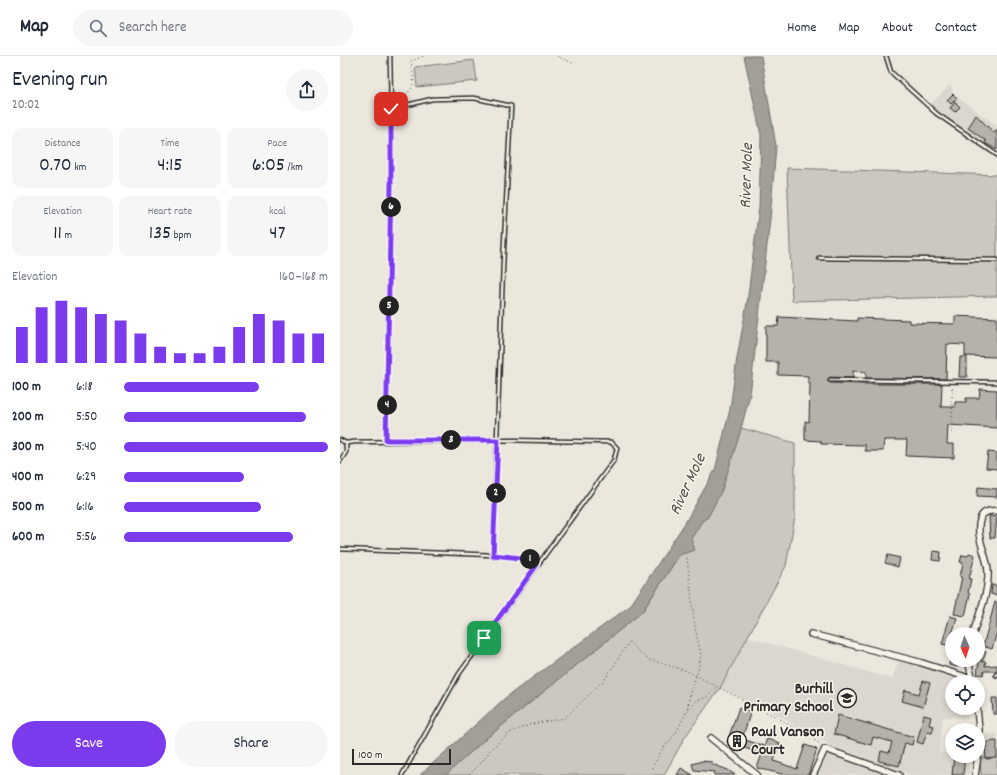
<!DOCTYPE html>
<html lang="en">
<head>
<meta charset="utf-8">
<style>
	body { margin:0; font-family:Dekko,sans-serif; background:#f6f6f7; color:#1f2937; height:100vh; display:flex; flex-direction:column; font-size:15px; white-space:nowrap }
	* { box-sizing:border-box; margin:0 }
	p { font-size:13px; color:#747a83 }
	.icon { flex:none; width:22px; height:22px; fill:none; stroke:currentColor; stroke-width:2; stroke-linecap:round; stroke-linejoin:round }
	.map { position:relative; flex:1; overflow:hidden }
	.details { display:flex; flex-direction:column; background:#fff; width:340px }
	.details>* { flex:none }
	.needle { width:26px; rotate:177deg }
	.fabs { position:absolute; left:605px; top:571px; display:grid; gap:8px }
	.fabs a { display:grid; place-items:center; width:40px; height:40px; border-radius:50%; background:#fff; box-shadow:0 2px 6px #0003; font-size:20px }
	.scale { position:absolute; left:12px; bottom:10px; width:99px; box-sizing:border-box; padding-left:4px; border:2px solid #2b2b2b; border-top:0; font-size:11px; line-height:14px; white-space:nowrap; color:#2b2b2b; -webkit-text-stroke:3px #f7f3e8; paint-order:stroke }
	.pin { position:absolute; display:grid; place-items:center; width:34px; height:34px; color:#fff; margin:-17px; border-radius:8px; box-shadow:0 2px 6px #0006 }
	.km { position:absolute; width:20px; height:20px; margin:-10px; border-radius:50%; background:#222; color:#fff; font-size:11px; line-height:20px; text-align:center }
	.round { display:grid; place-items:center; flex:none; width:42px; height:42px; border-radius:21px; background:#f6f6f7 }
	.head { display:flex; align-items:center; justify-content:space-between; height:68px; padding:0 12px }
	h1 { font-size:22px; font-weight:600; line-height:30px }
	.stats { display:grid; grid-template-columns:repeat(3,1fr); gap:6px; height:68px; padding:4px 12px }
	.stats div { display:grid; align-content:center; border-radius:10px; background:#f6f6f7; text-align:center }
	.stats b { font-size:20px; font-weight:600 }
	.stats small { font-size:11px; font-weight:400 }
	.stats p { font-size:11px }
	.chart { height:112px; padding:8px 12px }
	.chart p { display:flex; justify-content:space-between }
	.chart svg { width:100%; height:72px; margin-top:4px; stroke:#7c3aed; stroke-width:6 }
	.cta { display:flex; gap:8px; margin-top:auto; padding:8px 12px }
	.cta a { flex:1; height:46px; border-radius:24px; background:#7c3aed; color:#fff; font-size:16px; font-weight:600; line-height:46px; text-align:center }
	.cta a+a { background:#f6f6f7; color:#1f2937 }
	ul { padding:0 12px; list-style:none; font-size:13px }
	li { display:grid; grid-template-columns:64px 48px 1fr; align-items:center; height:30px }
	li i { height:10px; border-radius:5px; background:#7c3aed }
	header { display:flex; align-items:center; gap:24px; box-sizing:border-box; height:56px; padding:0 20px; background:#fff; border-bottom:1px solid #e0e1e3 }
	header strong { font-size:19px }
	nav { display:flex; gap:22px; margin-inline-start:auto; font-size:14px }
	.search { width:280px; height:36px; background:#f6f6f7; display:flex; align-items:center; gap:10px; box-sizing:border-box; padding:0 14px; border-radius:22px; color:#747a83; font-size:15px }
	main { display:flex; flex:1; min-height:0 }
	.map>svg:first-child { display:block }
	.built { fill:#dbd7ce }
	.green { fill:#cbc8bf; stroke:#7b7a75 }
	.water { fill:#a29f98; stroke:#72716c }
	.building { fill:#b5b2ab; stroke:#2b2b2b }
	.lines { fill:none; stroke-linecap:round; stroke-linejoin:round }
	.lane-casing { stroke:#2b2b2b; stroke-width:5.5 }
	.street-casing { stroke:#2b2b2b; stroke-width:8 }
	.path { stroke:#2b2b2b; stroke-width:1; stroke-dasharray:1 3; stroke-linecap:butt }
	.lane { stroke:#f7f3e8; stroke-width:2.5 }
	.street { stroke:#f7f3e8; stroke-width:5.5 }
	.route-casing { stroke:#fff; stroke-width:8 }
	.route { stroke:#7c3aed; stroke-width:5 }
	.labels { text-anchor:middle; dominant-baseline:central; stroke-width:3; stroke-linejoin:round; paint-order:stroke }
	.poi-label { font-size:16px; font-weight:bold; fill:#2b2b2b; stroke:#f7f3e8; text-anchor:end }
	.water-label { font-size:17px; font-style:italic; fill:#555451; stroke:#f7f3e8 }
</style>
</head>
<body>
<header>
<strong>Map</strong>
<div class="search"><svg class="icon" aria-label="search" viewBox="0 0 24 24"><circle cx="10" cy="10" r="6"/><path d="M15 15l6 6"/></svg>Search here</div>
<nav><a>Home</a><a>Map</a><a>About</a><a>Contact</a></nav>
</header>
<main>
<section class="details">
<div class="head"><div><h1>Evening run</h1><p>20:02</p></div><a class="round"><svg class="icon" aria-label="share" viewBox="0 0 24 24"><path d="M12 15V3M7 8l5-5 5 5M5 13v7h14v-7"/></svg></a></div>
<div class="stats">
<div><p>Distance</p><b>0.70<small> km</small></b></div>
<div><p>Time</p><b>4:15</b></div>
<div><p>Pace</p><b>6:05<small> /km</small></b></div>
</div>
<div class="stats">
<div><p>Elevation</p><b>11<small> m</small></b></div>
<div><p>Heart rate</p><b>135<small> bpm</small></b></div>
<div><p>kcal</p><b>47</b></div>
</div>
<div class="chart"><p><span>Elevation</span>160–168 m</p>
<svg viewBox="0 0 160 44" preserveAspectRatio="none"><path d="M5 44V22M15 44V10M25 44V6M35 44V10M45 44V14M55 44V18M65 44V26M75 44V34M85 44V38M95 44V38M105 44V34M115 44V22M125 44V14M135 44V18M145 44V26M155 44V26"/></svg>
</div>
<ul>
<li><b>100 m</b>6:18<i style="width:66%"></i></li>
<li><b>200 m</b>5:50<i style="width:89%"></i></li>
<li><b>300 m</b>5:40<i style="width:100%"></i></li>
<li><b>400 m</b>6:29<i style="width:59%"></i></li>
<li><b>500 m</b>6:16<i style="width:67%"></i></li>
<li><b>600 m</b>5:56<i style="width:83%"></i></li>
</ul>
<div class="cta"><a>Save</a><a>Share</a></div>
</section>
<div class="map">
<svg width="657" height="719" viewBox="0 0 657 719">
	<rect width="100%" height="100%" fill="#ebe7dd"/>
	<filter id="ink" filterUnits="userSpaceOnUse"><feTurbulence type="fractalNoise" baseFrequency=".025" numOctaves="2"/><feDisplacementMap in="SourceGraphic" scale="8" xChannelSelector="R" yChannelSelector="G"/><feConvolveMatrix kernelMatrix="1 2 1 2 8 2 1 2 1" color-interpolation-filters="sRGB"/></filter>
	<g filter="url(#ink)">
		<!-- built -->
		<path class="built" d="M611 28 613 38 657 70 646 85 641 88 597 58 591 48Z
			M408 581 552 623 559 603 614 619 621 626H612V652H626L628 663 603 661 599 696 630 703 629 719H571L489 689 481 683 456 672 444 662 380 632Z
			M644 678H657V701L640 702Z
			M490 698 549 719H478L486 699Z"/>
		<!-- green -->
		<path class="green" d="M134 4 137 25 77 31 75 11Z
			M447 112 657 119V240L452 245Z
			M401 372 455 387V461L446 510 380 632 345 681 324 719H104L143 685 302 556 362 465 368 461Z
			M657 701V719H641L640 702Z"/>
		<!-- water -->
		<path class="water" d="M404 0H421L436 90 430 163 410 339 399 380 382 434 368 461 362 465 351 483 355 494 339 499 302 556 143 685 106 719H80L165 642 290 550 345 467 375 414 390 353 397 302 407 247 419 151 421 79Z"/>
		<!-- building -->
		<path class="building" d="M613 38 617 42 611 48 607 44Z
			M615 46 620 51 615 56 610 52Z
			M636 59 654 77 657 73V94L645 87 646 85 628 72Z
			M615 260 657 262V301L625 300V289L607 288 606 323 526 322V316L513 315V322L490 321 487 324 490 327 526 328H602L601 351H615V346H626V342H639L640 333 657 334V372L608 369 607 388H614V402L566 400 567 384H544L543 395H525V389L481 388V385L465 384V365L469 366 470 327H468V320L438 319V306H426V270H438L439 261 517 265V262L569 264V267L615 268Z
			M620 301H627V321H619Z
			M648 396 657 397V413L646 412Z
			M638 431 657 433V441L637 440Z
			M649 460 657 461 655 482H650Z
			M593 495 601 496 600 505 592 504Z
			M629 497 635 499 629 523H631L628 537 630 538 625 560 614 558 622 521H620L623 507 620 506 622 499 628 500Z
			M548 499 560 502 558 511 545 507Z
			M652 529 657 530V540L651 538Z
			M655 546H657V576L652 593 643 590Z
			M610 560 617 562 612 578V590L602 588Z
			M638 594 646 596 643 604 638 603Z
			M610 604H619L618 611 609 609Z
			M639 605 646 606 645 610 657 609V615H644L643 619 637 618Z
			M583 625 590 627 583 651 562 645 565 634 579 638Z
			M652 642H657V658H653Z
			M399 651 411 655 402 683 424 690 427 683 440 687 434 705 457 713 465 689 477 693 468 719H446L417 712 422 698 387 686Z
			M498 659 574 681 572 689 565 687 559 710 539 705 541 695 549 697 552 686 533 681 531 689 494 678Z
			M584 659 591 661 589 669 594 670 592 677 587 676 583 688 577 686Z
			M657 685V702L646 703 645 691H647V686Z
			M614 700H625L623 719H612Z
			M362 705 372 706V708L388 714 395 719H374L375 716 354 714 352 708Z
			M341 712 353 719H337Z"/>
		<g class="lines">
			<defs>
				<path id="lane" d="M50 0 51 53
					M546 0 551 16 597 58 657 99
					M479 202 657 204
					M490 324 657 326
					M0 384 6 387
					M46 384 51 128V53L92 43 134 42 171 50 163 209 153 499 190 503 196 506 197 510 119 618 62 719
					M0 405 6 396V387L14 386 157 384 271 386 277 392 274 404 197 510
					M0 493 153 499
					M656 619 657 618"/>
				<path id="street" d="M471 578 579 606 632 623
					M633 578C639 558 649 536 648 515 647 498 635 481 640 464 642 456 649 454 657 455
					M628 604 633 626
					M637 652 639 674 638 699
					M371 682 417 719
					M473 719 485 693 559 719
					M635 719 638 700"/>
			</defs>
			<!-- lane casing -->
			<use href="#lane" class="lane-casing"/>
			<!-- street casing -->
			<use href="#street" class="street-casing"/>
			<!-- path -->
			<path class="path" d="M217 0 235 8
				M55 44C78 34 74 27 71 5L84 0
				M612 377V330
				M347 502 355 572 361 598 358 615 350 637 347 655
				M129 719 141 707 151 693 171 676 192 668 225 662 265 623 289 586 307 603 347 615 442 664 456 674 481 688
				M308 719 321 695 336 677 347 655 356 645 367 641 376 631"/>
			<!-- lane -->
			<use href="#lane" class="lane"/>
			<!-- street -->
			<use href="#street" class="street"/>
		</g>
	</g>
	<g class="lines" filter="url(#ink)">
		<defs>
			<path id="route" d="M51 53V128L46 384H158L153 499 190 503 196 506V510L144 582"/>
		</defs>
		<!-- route casing -->
		<use href="#route" class="route-casing"/>
		<!-- route -->
		<use href="#route" class="route"/>
	</g>
	<!-- icons -->
	<defs>
		<symbol id="school-ring" viewBox="-11 -11 22 22"><circle r="9.5" fill="#f7f3e8" stroke="#2b2b2b" stroke-width="1.5"/><path d="M0-5L7-2L0 1L-7-2ZM-4 1L0 2.5L4 1V4Q0 6-4 4Z" fill="#2b2b2b"/></symbol>
		<symbol id="building-ring" viewBox="-11 -11 22 22"><circle r="9.5" fill="#f7f3e8" stroke="#2b2b2b" stroke-width="1.5"/><path d="M-4-6H4V6H1V3H-1V6H-4ZM-2.5-4.3h1.7v1.8h-1.7ZM.8-4.3h1.7v1.8H.8ZM-2.5-1h1.7V.8h-1.7ZM.8-1h1.7V.8H.8Z" fill="#2b2b2b"/></symbol>
	</defs>
	<g fill-rule="evenodd">
		<use href="#school-ring" x="496" y="631" width="22" height="22"/>
		<use href="#building-ring" x="386" y="674" width="22" height="22"/>
	</g>
	<g class="labels">
		<!-- poi labels -->
		<g class="poi-label">
			<text x="493" y="633">Burhill<tspan x="493" dy="18">Primary School</tspan></text>
			<text x="411" y="676" text-anchor="start">Paul Vanson<tspan x="411" dy="18">Court</tspan></text>
		</g>
		<!-- water labels -->
		<g class="water-label">
			<text transform="translate(408 120) rotate(-88)">River Mole</text>
			<text transform="translate(349 429) rotate(-65)">River Mole</text>
		</g>
	</g>
</svg>
<div class="fabs">
<a><svg class="needle" viewBox="-14 -14 28 28"><path d="M0-13l5 13h-10z" fill="#e53935"/><path d="M0 13l5-13h-10z" fill="#747a83"/></svg></a>
<a><svg class="icon" aria-label="locate" viewBox="0 0 24 24"><circle cx="12" cy="12" r="6"/><path d="M12 2v4M12 18v4M2 12h4M18 12h4"/></svg></a>
<a><svg class="icon" aria-label="layers" viewBox="0 0 24 24"><path d="M12 4l9 5-9 5-9-5zM3 14l9 5 9-5"/></svg></a>
</div>
<div class="scale">100 m</div>
<div class="pin" style="left:144px;top:582px;background:#1e9e55"><svg class="icon" aria-label="arrive" viewBox="0 0 24 24"><path d="M6 21V4h12l-3 4 3 4H6"/></svg></div>
<div class="pin" style="left:51px;top:53px;background:#d93025"><svg class="icon" aria-label="check" viewBox="0 0 24 24"><path d="M5 12l5 5 9-10"/></svg></div>
<b class="km" style="left:190px;top:503px">1</b>
<b class="km" style="left:156px;top:437px">2</b>
<b class="km" style="left:111px;top:384px">3</b>
<b class="km" style="left:47px;top:349px">4</b>
<b class="km" style="left:49px;top:250px">5</b>
<b class="km" style="left:51px;top:151px">6</b>
</div>
</main>
</body>
</html>
